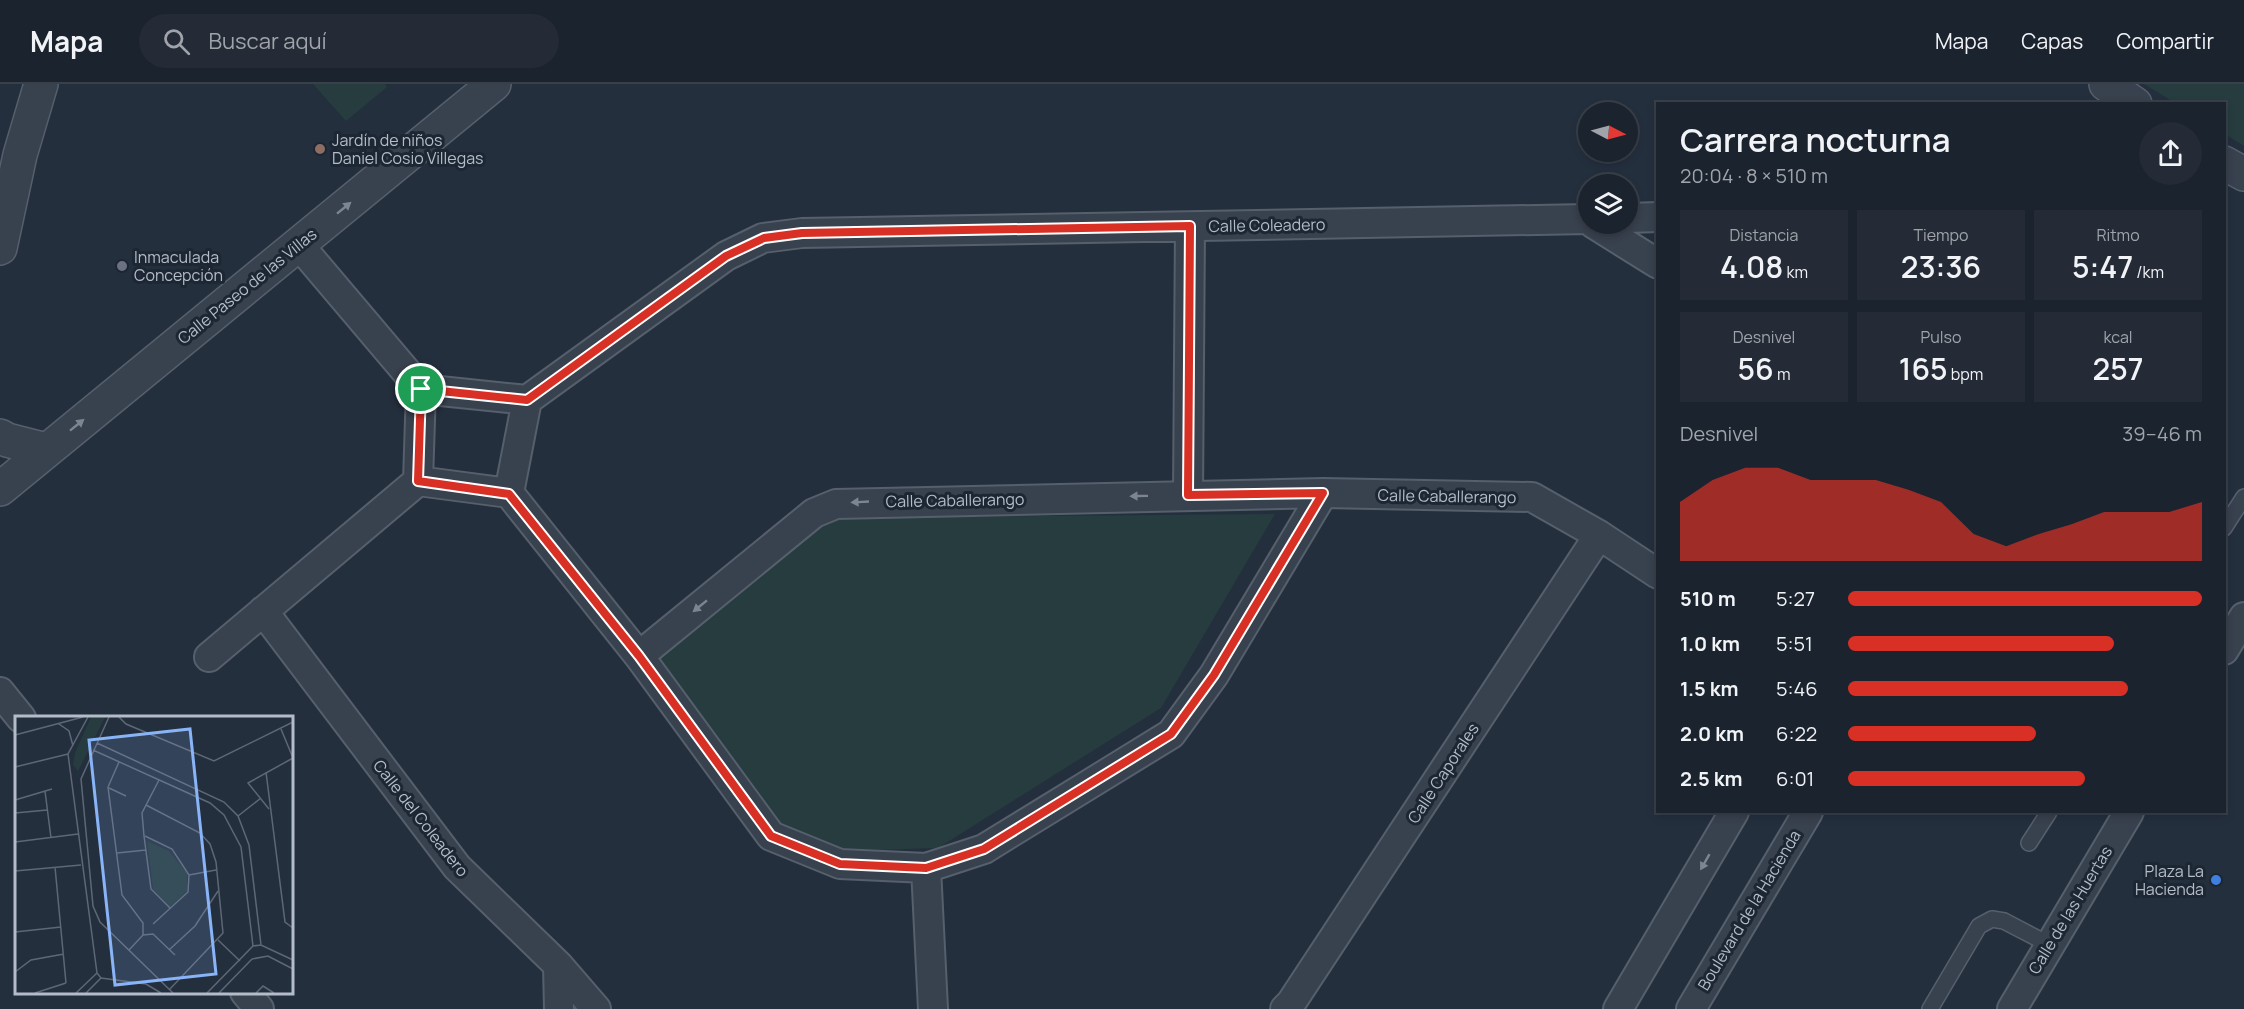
<!DOCTYPE html>
<html lang="es">
<head>
<meta charset="utf-8">
<style>
	body { margin:0; font-family:Manrope,sans-serif; background:#242b36; color:#f1f3f6; height:100vh; display:flex; flex-direction:column; font-size:22px; white-space:nowrap }
	* { box-sizing:border-box; margin:0 }
	p { font-size:20px; color:#a0a4aa }
	.icon { flex:none; width:33px; height:33px; fill:none; stroke:currentColor; stroke-width:2; stroke-linecap:round; stroke-linejoin:round }
	.map { position:relative; flex:1; overflow:hidden }
	.details { position:absolute; left:1656px; top:18px; width:570px; height:711px; display:flex; flex-direction:column; background:#1b232e; border-radius:0px; box-shadow:0 3px 9px #0003,0 0 0 2px #39404a }
	.details>* { flex:none }
	.needle { width:39px; rotate:96deg }
	.controls { position:absolute; left:1578px; top:18px; display:grid; gap:12px }
	.controls a { display:grid; place-items:center; width:60px; height:60px; border-radius:50%; background:#1b232e; box-shadow:0 3px 9px #0003,0 0 0 2px #39404a; font-size:30px }
	.pin { position:absolute; display:grid; place-items:center; width:51px; height:51px; color:#fff; margin:-26px; border:3px solid #fff; border-radius:50%; box-shadow:0 2px 6px #0007 }
	.round { display:grid; place-items:center; flex:none; width:63px; height:63px; border-radius:32px; background:#242b36 }
	.summary { display:flex; align-items:center; justify-content:space-between; height:102px; padding:0 24px }
	h1 { font-size:33px; font-weight:600; line-height:45px }
	.metrics { display:grid; grid-template-columns:repeat(3,1fr); gap:9px; height:102px; padding:6px 24px }
	.metrics div { display:grid; align-content:center; border-radius:0px; background:#242b36; text-align:center }
	.metrics b { font-size:30px; font-weight:600 }
	.metrics small { font-size:16px; font-weight:400 }
	.metrics p { font-size:16px }
	.chart { height:168px; padding:12px 24px }
	.chart p { display:flex; justify-content:space-between }
	.chart svg { width:100%; height:108px; margin-top:6px; fill:#d93025; opacity:.7 }
	ul { padding:0 24px; list-style:none; font-size:20px }
	li { display:grid; grid-template-columns:96px 72px 1fr; align-items:center; height:45px }
	li i { height:15px; border-radius:8px; background:#d93025 }
	header { display:flex; align-items:center; gap:36px; box-sizing:border-box; height:84px; padding:0 30px; background:#1b232e; border-bottom:2px solid #39404a }
	header strong { font-size:28px }
	nav { display:flex; gap:33px; margin-inline-start:auto; font-size:21px }
	.search { width:420px; height:54px; background:#242b36; display:flex; align-items:center; gap:15px; box-sizing:border-box; padding:0 21px; border-radius:33px; color:#a0a4aa; font-size:22px }
	.map>svg:first-child { display:block }
	.green { fill:#263c3f }
	.lines { fill:none; stroke-linecap:round; stroke-linejoin:round }
	.service-casing { stroke:#565f6c; stroke-width:18 }
	.minor-casing { stroke:#565f6c; stroke-width:32 }
	.tertiary-casing { stroke:#565f6c; stroke-width:36 }
	.service { stroke:#38414e; stroke-width:15 }
	.minor { stroke:#38414e; stroke-width:28 }
	.tertiary { stroke:#38414e; stroke-width:33 }
	.oneway { fill:#7c8592 }
	.route-casing { stroke:#fff; stroke-width:12 }
	.route { stroke:#d93025; stroke-width:8 }
	.education-dot { fill:#8d6e63; stroke:#1d2633; stroke-width:2 }
	.worship-dot { fill:#6b7280; stroke:#1d2633; stroke-width:2 }
	.shop-dot { fill:#3f7fe0; stroke:#1d2633; stroke-width:2 }
	.labels { text-anchor:middle; dominant-baseline:central; stroke-width:6; stroke-linejoin:round; paint-order:stroke }
	.poi-label { font-size:16px; fill:#b4bcc9; stroke:#1d2633; text-anchor:start }
	.street-label { font-size:16px; fill:#b4bcc9; stroke:#1d2633 }
	.inset-road { fill:none; stroke:#5e6776; stroke-width:1.5 }
	.view { fill:#8ab4f8; fill-opacity:0.15; stroke:#8ab4f8; stroke-width:3 }
	.inset-edge { fill:none; stroke:#b4bcc9; stroke-width:3 }
</style>
</head>
<body>
<header>
<strong>Mapa</strong>
<div class="search"><svg class="icon" aria-label="search" viewBox="0 0 24 24"><circle cx="10" cy="10" r="6"/><path d="M15 15l6 6"/></svg>Buscar aquí</div>
<nav><a>Mapa</a><a>Capas</a><a>Compartir</a></nav>
</header>
<div class="map">
<svg width="2244" height="925" viewBox="0 0 2244 925">
	<rect width="100%" height="100%" fill="#242f3e"/>
	<!-- green -->
	<path class="green" d="M313 0H385L387 3 346 37Z
		M2144 0H2244V62L2225 50 2224 20 2175 19Z
		M1275 430 1161 624 938 764 842 767 777 742 655 579 656 566 828 434Z"/>
	<g class="lines">
		<defs>
			<path id="service" d="M2224 444 2244 413
				M2029 759 2049 728
				M1930 925 1979 842 1992 835 2004 837 2050 861"/>
			<path id="minor" d="M1628 134 1658 133
				M1594 140 1658 180
				M299 161 421 305
				M421 305 527 316 726 172 763 154 802 149 1588 135
				M418 397 509 409
				M509 409 639 572 771 752 840 780 926 784 984 765 1171 650 1214 591 1323 409
				M509 409 527 316
				M1188 411 1190 143
				M263 527 457 783 558 881 596 925
				M2224 566 2244 533
				M639 572 814 429 836 420 1323 409 1532 413 1599 451 1658 490
				M209 573 418 397 421 305
				M0 608 21 634
				M926 784 933 925
				M558 881 559 925
				M245 908 259 925
				M1285 925 1291 919 1599 451
				M1618 925 1734 728
				M1691 925 1808 728
				M2012 925 2129 728"/>
			<path id="tertiary" d="M2106 0 2135 20
				M2224 79 2244 90
				M0 164 20 71 41 0
				M0 352 7 356 46 366
				M0 405 494 0"/>
		</defs>
		<!-- service casing -->
		<use href="#service" class="service-casing"/>
		<!-- minor casing -->
		<use href="#minor" class="minor-casing"/>
		<!-- tertiary casing -->
		<use href="#tertiary" class="tertiary-casing"/>
		<!-- service -->
		<use href="#service" class="service"/>
		<!-- minor -->
		<use href="#minor" class="minor"/>
		<!-- tertiary -->
		<use href="#tertiary" class="tertiary"/>
	</g>
	<!-- one-way arrows -->
	<defs><path id="oneway-solid" d="M-6-.8H1V-3.2L6.5 0L1 3.2V.8H-6Z" transform="scale(1.5)"/></defs>
	<g class="oneway">
		<use href="#oneway-solid" transform="translate(344 124) rotate(-39)"/>
		<use href="#oneway-solid" transform="translate(77 341) rotate(-39)"/>
		<use href="#oneway-solid" transform="translate(1139 412) rotate(179)"/>
		<use href="#oneway-solid" transform="translate(860 418) rotate(177)"/>
		<use href="#oneway-solid" transform="translate(700 522) rotate(141)"/>
		<use href="#oneway-solid" transform="translate(1705 778) rotate(120)"/>
	</g>
	<g class="lines">
		<defs>
			<path id="route" d="M1190 142 1188 411 1323 409 1214 591 1171 650 984 765 926 784 840 780 771 752 639 572 509 410 418 397 421 305 527 316 726 172 764 154 802 149Z"/>
		</defs>
		<!-- route casing -->
		<use href="#route" class="route-casing"/>
		<!-- route -->
		<use href="#route" class="route"/>
	</g>
	<!-- markers -->
	<circle class="education-dot" cx="320" cy="65" r="6"/>
	<circle class="worship-dot" cx="122" cy="182" r="6"/>
	<circle class="shop-dot" cx="2216" cy="796" r="6"/>
	<g class="labels">
		<!-- poi labels -->
		<g class="poi-label">
			<text x="332" y="56">Jardín de niños<tspan x="332" dy="18">Daniel Cosio Villegas</tspan></text>
			<text x="134" y="173">Inmaculada<tspan x="134" dy="18">Concepción</tspan></text>
			<text x="2204" y="787" text-anchor="end">Plaza La<tspan x="2204" dy="18">Hacienda</tspan></text>
		</g>
		<!-- street labels -->
		<g class="street-label">
			<text transform="translate(1267 141) rotate(-1)">Calle Coleadero</text>
			<text transform="translate(247 202) rotate(-39)">Calle Paseo de las Villas</text>
			<text transform="translate(1447 412) rotate(1)">Calle Caballerango</text>
			<text transform="translate(955 416) rotate(-1)">Calle Caballerango</text>
			<text transform="translate(1443 689) rotate(-57)">Calle Caporales</text>
			<text transform="translate(421 734) rotate(52)">Calle del Coleadero</text>
			<text transform="translate(1749 826) rotate(-59)">Boulevard de la Hacienda</text>
			<text transform="translate(2070 826) rotate(-59)">Calle de las Huertas</text>
		</g>
	</g>
	<!-- overview -->
	<g transform="translate(15 632)">
		<rect width="278" height="278" fill="#242f3e"/>
		<path d="M76 1H90L63 55 58 49 60 37ZM132 125 154 135 172 157V175L155 191 138 173Z" fill="#263c3f"/>
		<path class="inset-road" d="M73 1 53 38 82 257 86 262 131 268 146 277M94 1 66 63 78 190 85 206 158 277M104 1 111 8 199 45 278 6M44 8 54 15 58 30M266 13 278 42M0 19 68 1M82 27 209 86 223 100 234 129 246 229M78 34 195 87 209 99 226 131 238 230M104 46 93 71 107 179 128 207V219M0 51 53 38M251 56 270 206 278 212M144 64 127 97 129 120 136 173 155 192M94 72 111 80M30 75 36 122M0 84 37 73M131 89 185 117 195 128 201 146 208 217 154 274M254 93 233 67 278 42M0 97 32 94M223 100 246 82M130 120 157 133 174 159 173 176 138 208M0 126 63 118M102 137 131 134M40 151 51 267M0 155 66 149M174 159 201 154M0 216 46 211M128 219 138 218 160 239M203 224 225 245M114 234 128 219M154 234 180 210 203 175M237 243 253 240 278 253M0 256 16 244 49 238M20 277 51 267M61 277 82 257M71 277 86 262M192 277 238 230 246 229 278 244M204 277 237 243M241 277 248 270 259 277"/>
		<path class="view" d="M175 13 201 258 100 269 74 24Z"/>
		<rect width="278" height="278" class="inset-edge"/>
	</g>
</svg>
<div class="controls">
<a><svg class="needle" viewBox="-14 -14 28 28"><path d="M0-13l5 13h-10z" fill="#e53935"/><path d="M0 13l5-13h-10z" fill="#a0a4aa"/></svg></a>
<a><svg class="icon" aria-label="layers" viewBox="0 0 24 24"><path d="M12 4l9 5-9 5-9-5zM3 14l9 5 9-5"/></svg></a>
</div>
<div class="pin" style="left:421px;top:305px;background:#1e9e55"><svg class="icon" aria-label="arrive" viewBox="0 0 24 24"><path d="M6 21V4h12l-3 4 3 4H6"/></svg></div>
<section class="details">
<div class="summary"><div><h1>Carrera nocturna</h1><p>20:04 · 8 × 510 m</p></div><a class="round"><svg class="icon" aria-label="share" viewBox="0 0 24 24"><path d="M12 15V3M7 8l5-5 5 5M5 13v7h14v-7"/></svg></a></div>
<div class="metrics">
<div><p>Distancia</p><b>4.08<small> km</small></b></div>
<div><p>Tiempo</p><b>23:36</b></div>
<div><p>Ritmo</p><b>5:47<small> /km</small></b></div>
</div>
<div class="metrics">
<div><p>Desnivel</p><b>56<small> m</small></b></div>
<div><p>Pulso</p><b>165<small> bpm</small></b></div>
<div><p>kcal</p><b>257</b></div>
</div>
<div class="chart"><p><span>Desnivel</span>39–46 m</p>
<svg viewBox="0 0 160 44" preserveAspectRatio="none"><path d="M0 44V20L10 11L20 6L30 6L40 11L50 11L60 11L70 15L80 20L90 33L100 38L110 33L120 29L130 24L140 24L150 24L160 20V44z"/></svg>
</div>
<ul>
<li><b>510 m</b>5:27<i style="width:100%"></i></li>
<li><b>1.0 km</b>5:51<i style="width:75%"></i></li>
<li><b>1.5 km</b>5:46<i style="width:79%"></i></li>
<li><b>2.0 km</b>6:22<i style="width:53%"></i></li>
<li><b>2.5 km</b>6:01<i style="width:67%"></i></li>
</ul>
</section>
</div>
</body>
</html>
